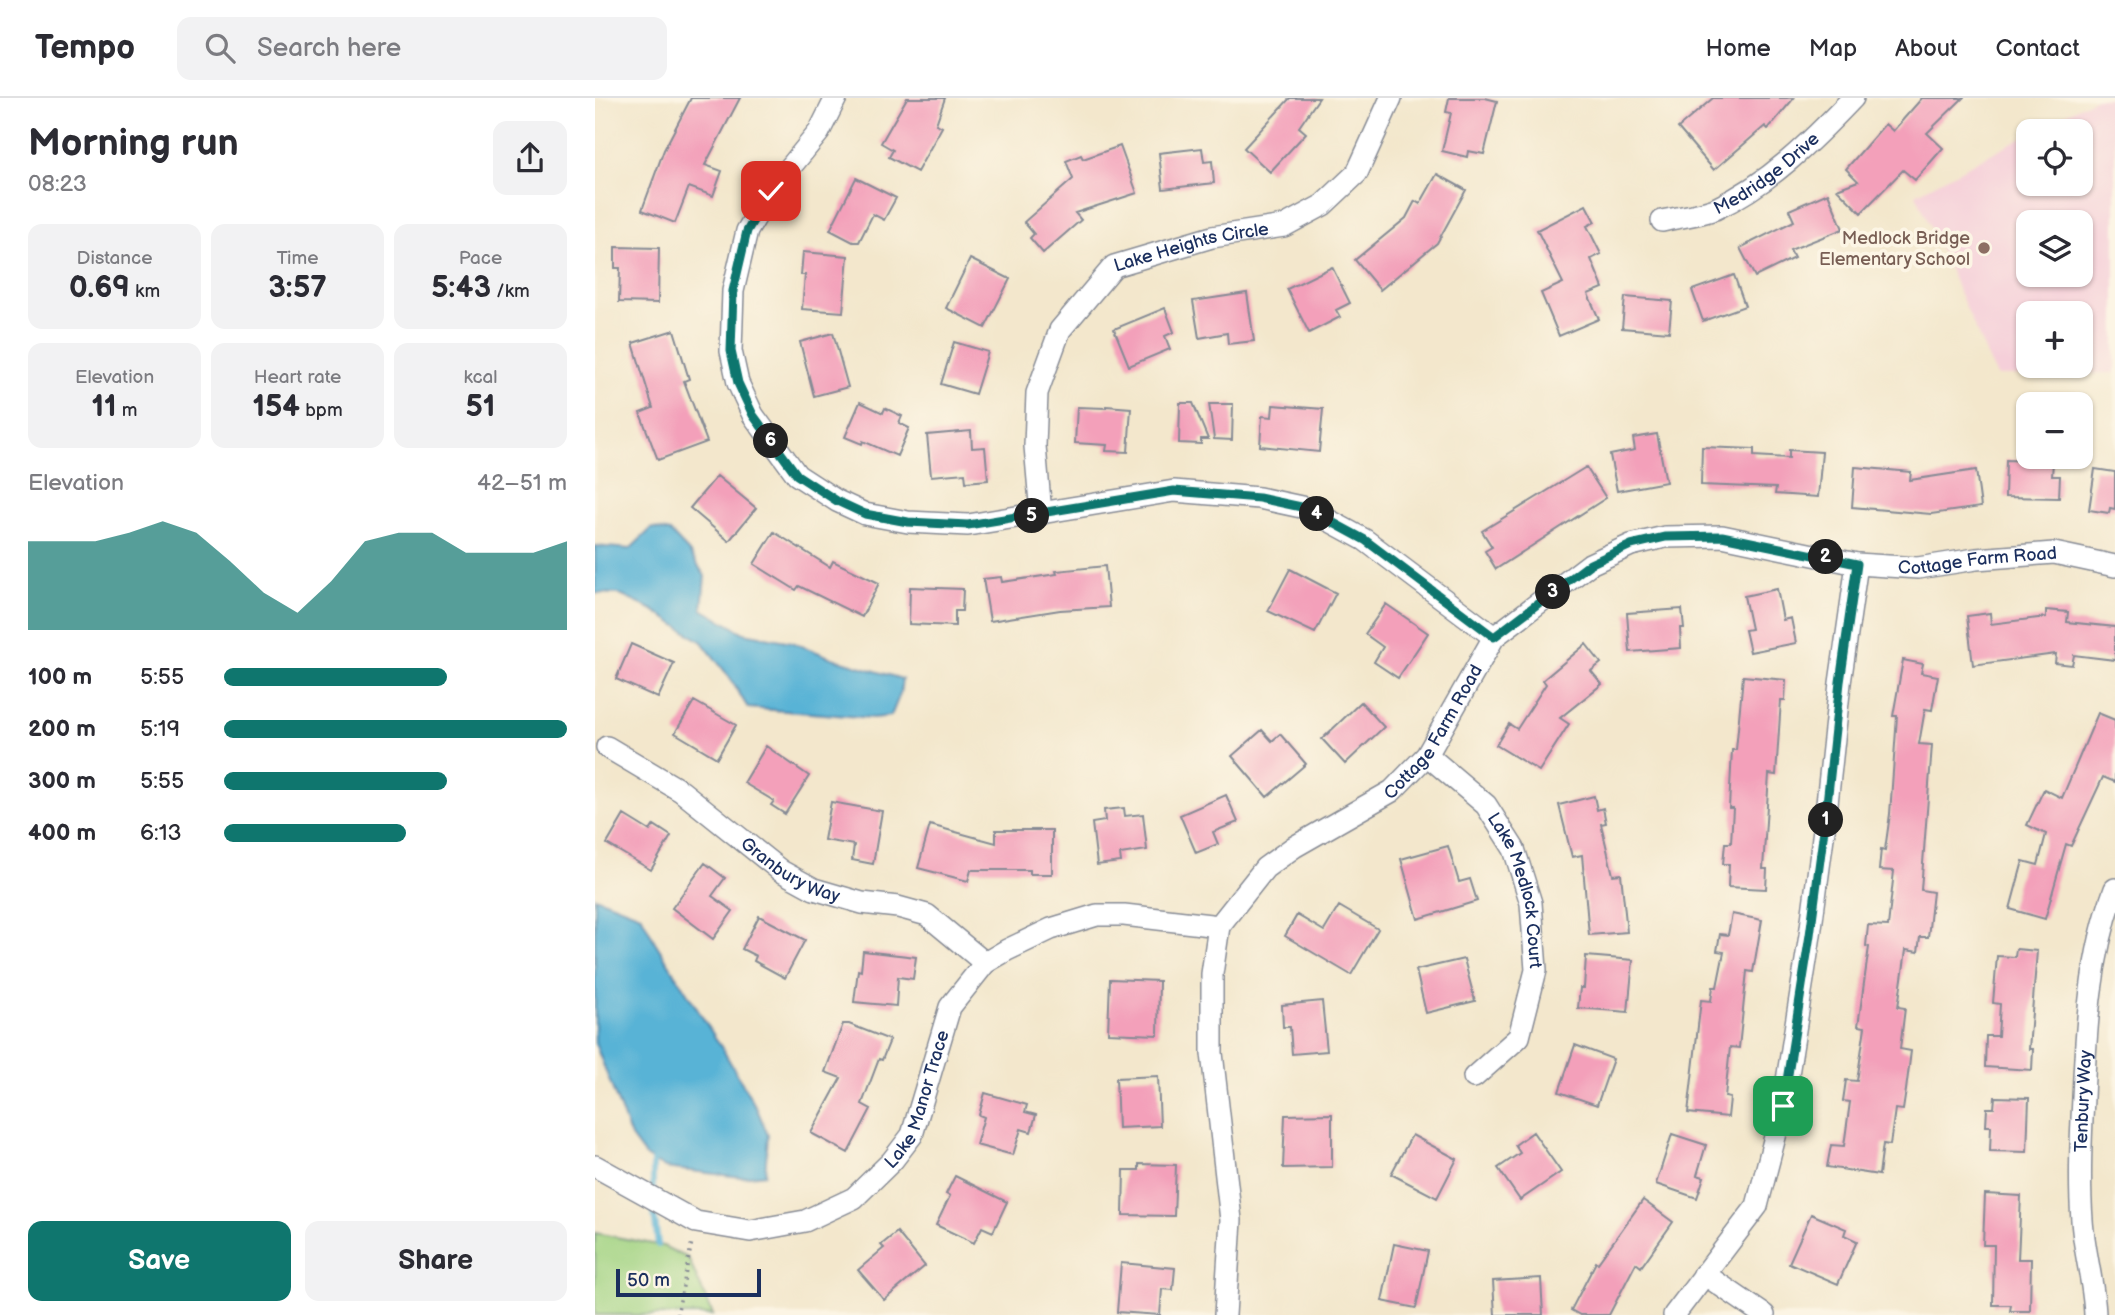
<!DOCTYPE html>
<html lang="en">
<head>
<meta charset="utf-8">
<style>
	body { margin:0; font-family:"Balsamiq Sans",sans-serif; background:#f2f2f3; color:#2b2b33; height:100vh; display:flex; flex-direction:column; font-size:26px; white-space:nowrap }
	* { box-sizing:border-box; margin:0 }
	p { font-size:23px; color:#7c7c81 }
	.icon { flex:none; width:38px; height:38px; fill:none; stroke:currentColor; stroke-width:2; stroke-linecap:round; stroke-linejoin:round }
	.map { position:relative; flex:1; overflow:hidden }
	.drawer { display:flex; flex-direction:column; background:#fff; width:595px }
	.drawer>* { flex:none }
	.fabs { position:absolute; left:1421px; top:21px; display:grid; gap:14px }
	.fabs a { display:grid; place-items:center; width:77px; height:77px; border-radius:14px; background:#fff; box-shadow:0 2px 5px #0004; font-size:35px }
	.scale { position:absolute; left:21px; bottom:18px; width:145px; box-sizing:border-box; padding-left:7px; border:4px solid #1b2f5e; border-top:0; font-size:19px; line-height:24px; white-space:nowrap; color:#1b2f5e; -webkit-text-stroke:5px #fcf5e5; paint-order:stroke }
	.pin { position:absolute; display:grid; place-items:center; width:60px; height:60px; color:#fff; margin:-30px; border-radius:14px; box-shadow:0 4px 10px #0006 }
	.km { position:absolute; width:35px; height:35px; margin:-18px; border-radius:50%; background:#222; color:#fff; font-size:19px; line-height:35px; text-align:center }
	.round { display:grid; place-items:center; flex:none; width:74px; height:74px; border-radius:14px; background:#f2f2f3 }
	.overview { display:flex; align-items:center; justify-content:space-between; height:119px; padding:0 28px }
	h1 { font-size:38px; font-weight:700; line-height:52px }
	.stats { display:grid; grid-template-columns:repeat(3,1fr); gap:10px; height:119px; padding:7px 28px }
	.stats div { display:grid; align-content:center; border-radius:14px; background:#f2f2f3; text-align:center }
	.stats b { font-size:30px; font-weight:700 }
	.stats small { font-size:19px; font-weight:400 }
	.stats p { font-size:19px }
	.chart { height:196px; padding:14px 28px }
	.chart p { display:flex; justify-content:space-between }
	.chart svg { width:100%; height:126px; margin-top:7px; fill:#0f766e; opacity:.7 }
	.primary-button { display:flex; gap:14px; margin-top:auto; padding:14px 28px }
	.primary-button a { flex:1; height:80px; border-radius:14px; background:#0f766e; color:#fff; font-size:28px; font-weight:700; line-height:80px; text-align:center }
	.primary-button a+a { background:#f2f2f3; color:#2b2b33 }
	ul { padding:0 28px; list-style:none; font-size:23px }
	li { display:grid; grid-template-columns:112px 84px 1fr; align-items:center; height:52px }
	li i { height:18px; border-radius:9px; background:#0f766e }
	header { display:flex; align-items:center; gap:42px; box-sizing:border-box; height:98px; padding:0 35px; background:#fff; border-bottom:2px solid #e1e1e2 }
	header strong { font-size:33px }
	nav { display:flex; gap:38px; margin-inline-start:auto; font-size:24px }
	.search { width:490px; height:63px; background:#f2f2f3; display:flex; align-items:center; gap:18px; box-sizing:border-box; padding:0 24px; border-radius:14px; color:#7c7c81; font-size:26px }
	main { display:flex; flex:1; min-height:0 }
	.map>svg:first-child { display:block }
	.built { fill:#f5cfd9; fill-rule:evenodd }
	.green { fill:#a1d382; stroke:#5e8170; stroke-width:2 }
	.water { fill:#58b3d6; stroke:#3a719a; stroke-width:2 }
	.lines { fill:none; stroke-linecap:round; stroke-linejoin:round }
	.stream { stroke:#58b3d6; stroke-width:6 }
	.building { fill:#f3a0ba }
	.minor-casing { stroke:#878b95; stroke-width:24 }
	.path { stroke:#878b95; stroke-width:3.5; stroke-dasharray:2 5; stroke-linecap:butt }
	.minor { stroke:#fff; stroke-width:21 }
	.route-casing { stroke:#fff; stroke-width:14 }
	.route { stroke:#0f766e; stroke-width:9 }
	.education-dot { fill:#8d6e63; stroke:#fcf5e5; stroke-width:2.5 }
	.labels { text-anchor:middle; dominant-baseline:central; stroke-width:7; stroke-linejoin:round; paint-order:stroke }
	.street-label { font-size:18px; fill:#1b2f5e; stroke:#fcf5e5 }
	.education-label { font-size:18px; fill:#785e54; stroke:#fcf5e5; text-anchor:end }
</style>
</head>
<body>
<header>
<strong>Tempo</strong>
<div class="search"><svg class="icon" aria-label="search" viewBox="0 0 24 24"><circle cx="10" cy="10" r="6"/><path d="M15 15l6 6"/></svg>Search here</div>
<nav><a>Home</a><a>Map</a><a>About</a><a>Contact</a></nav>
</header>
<main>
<section class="drawer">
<div class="overview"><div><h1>Morning run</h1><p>08:23</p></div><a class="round"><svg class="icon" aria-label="share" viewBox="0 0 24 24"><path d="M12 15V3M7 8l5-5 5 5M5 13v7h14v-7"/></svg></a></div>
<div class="stats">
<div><p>Distance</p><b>0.69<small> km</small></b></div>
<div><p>Time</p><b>3:57</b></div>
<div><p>Pace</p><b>5:43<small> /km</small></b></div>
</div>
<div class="stats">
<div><p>Elevation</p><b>11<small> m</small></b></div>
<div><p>Heart rate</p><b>154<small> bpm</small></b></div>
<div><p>kcal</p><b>51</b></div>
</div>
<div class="chart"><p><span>Elevation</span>42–51 m</p>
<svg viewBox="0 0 160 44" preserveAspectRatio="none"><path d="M0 44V13L10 13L20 13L30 10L40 6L50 10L60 20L70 31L80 38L90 27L100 13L110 10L120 10L130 17L140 17L150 17L160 13V44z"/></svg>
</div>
<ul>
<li><b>100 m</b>5:55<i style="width:65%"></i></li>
<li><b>200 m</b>5:19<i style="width:100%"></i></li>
<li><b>300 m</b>5:55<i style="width:65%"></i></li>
<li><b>400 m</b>6:13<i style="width:53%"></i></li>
</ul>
<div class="primary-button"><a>Save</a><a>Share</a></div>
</section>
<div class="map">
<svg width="1520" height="1217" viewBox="0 0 1520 1217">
	<rect width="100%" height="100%" fill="#fcf5e5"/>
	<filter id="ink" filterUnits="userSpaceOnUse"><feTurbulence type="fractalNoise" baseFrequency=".0143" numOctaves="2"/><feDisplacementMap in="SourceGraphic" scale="14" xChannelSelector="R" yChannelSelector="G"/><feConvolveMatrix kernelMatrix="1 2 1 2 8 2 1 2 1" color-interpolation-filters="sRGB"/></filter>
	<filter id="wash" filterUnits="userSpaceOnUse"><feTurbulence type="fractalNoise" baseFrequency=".00686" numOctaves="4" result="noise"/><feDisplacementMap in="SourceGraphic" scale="28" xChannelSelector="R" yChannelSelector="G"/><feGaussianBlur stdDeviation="1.57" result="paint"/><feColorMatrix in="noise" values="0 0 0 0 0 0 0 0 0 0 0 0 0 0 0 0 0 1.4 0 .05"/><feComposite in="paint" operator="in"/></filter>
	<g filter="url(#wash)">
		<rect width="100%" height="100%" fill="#f3e7cc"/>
		<!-- built -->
		<path class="built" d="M1501 0H1520V275L1401 278 1321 96 1433 36V86H1486V33H1439ZM1433 124H1486V177H1433ZM1433 215H1486V268H1433Z"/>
		<!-- green -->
		<path class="green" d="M0 1135 68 1148 93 1160 118 1217H0Z"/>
		<!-- water -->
		<path class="water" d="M57 430 75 434 94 454 110 478 107 511 149 535 197 544 237 560 307 581 305 596 296 618 278 620 153 610 135 580 107 544 58 512 23 496 0 495V448L35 451Z
			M0 799 46 817 60 844 128 952 162 1011 173 1037 170 1076 146 1079 70 1070 50 1058 36 1039 0 945Z"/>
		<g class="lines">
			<!-- stream -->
			<path class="stream" d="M58 1063V1096
				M58 1107 63 1147"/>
		</g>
		<g id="blocks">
			<!-- building -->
			<path class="building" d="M96 0H145L110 67 127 73 118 98 94 89 80 125 47 112 69 52Z
				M312 0H350L341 26 347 29 322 74 294 59 298 52 286 45Z
				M695 0H724L704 29 711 35 675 74 649 50Z
				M854 0H890L902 3 889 56 873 53 872 59 847 53 856 15 851 14Z
				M1118 0H1199L1173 31 1170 28 1119 72 1083 30Z
				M1327 0H1368L1332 35 1348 50 1320 82 1308 72 1266 115 1242 91 1263 83 1251 71 1290 26 1298 33Z
				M525 48 542 95 480 115 486 122 448 155 435 140 439 136 429 124 478 81 471 63 486 57 488 61Z
				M607 50 609 64 617 63 619 85 568 91 564 55Z
				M842 76 871 92 842 145 785 192 760 162 811 120 820 103 825 106Z
				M261 80 301 100 289 122 278 116 264 144H258L235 132Z
				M1233 95 1248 131 1195 152 1199 160 1160 179 1145 150 1199 123 1194 112Z
				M991 107 1000 124 992 128 1006 156 996 161 1008 190 993 196 1004 221 964 238 946 195 968 185 942 132Z
				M20 149 64 150 63 205 24 204 25 170H20Z
				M208 154 253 158 248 214 207 211 210 177H206Z
				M375 161 415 181 390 230 351 210Z
				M737 169 755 205 741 212 745 219 714 235 692 191Z
				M1139 177 1150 208 1108 223 1097 192Z
				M652 195 659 243 633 246 632 235 604 240 598 203Z
				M1030 199 1077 203 1074 234 1027 230Z
				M570 210 579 234 570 238 575 251 534 268 519 231Z
				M79 232 94 281 89 283 112 344 63 362 45 315 58 310 38 245Z
				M238 235 253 289 219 298 205 244Z
				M359 244 393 254 380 296 346 286Z
				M265 304 288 315 290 310 307 318 304 325 314 330 302 358 268 343 267 346 250 339Z
				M585 305H598L613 341H606V346L584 345Z
				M614 306H638L637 342 619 341Z
				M678 307 728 311 724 354 665 348 667 318 677 319Z
				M511 308 536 310 533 354 511 353 512 347 480 345 482 309 511 310Z
				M376 333 377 350 390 349 393 382 371 384 370 375 336 378 332 337Z
				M1062 336 1071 384 1022 393 1015 357 1040 352 1038 340Z
				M1107 349 1159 351V358L1194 360V352L1227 354 1223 399 1180 396 1181 390 1106 387Z
				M1411 362 1458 364 1457 378H1465L1464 400 1410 399Z
				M991 369 1011 400 901 471 890 453 897 449 887 433Z
				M1260 369 1316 374 1315 382 1381 372 1386 409 1336 416 1257 409Z
				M1500 371 1520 374V411L1515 410 1514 415 1494 412Z
				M122 378 161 410 134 443 95 410Z
				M179 434 235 469 238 463 284 485 267 519 204 488 201 492 159 466Z
				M510 468 514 509 465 512 395 523 388 481 406 479 407 484 462 476 461 473Z
				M695 471 741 495 720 535 673 513Z
				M315 489 368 491 367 513H360V528L314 526Z
				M1182 491 1188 522 1196 520 1201 545 1155 554 1150 532 1156 531 1149 498Z
				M791 506 833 535 803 580 779 564 788 549 770 536Z
				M1087 511 1089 530H1085L1086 550 1035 554 1032 515Z
				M1451 512 1473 514 1472 524 1520 529V562L1479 557 1477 567 1460 565 1461 556 1378 567 1372 518 1395 515 1396 526 1451 519Z
				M36 546 79 565 63 600 21 581Z
				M991 546 1006 565 996 573 1007 586 965 620 974 626 944 673 901 647 914 626 922 631 951 586 948 582Z
				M1308 562 1328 566 1326 575 1343 578 1337 612 1330 611 1324 646 1337 647 1326 792 1338 794 1333 839H1325L1323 854 1311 852 1303 909 1310 910 1305 951 1316 953 1311 992 1308 1012 1300 1011 1295 1047 1288 1046 1284 1077 1232 1069 1236 1047 1249 1048 1255 1004 1248 1003 1251 982 1262 983 1270 929 1263 928 1274 849 1271 848 1273 827 1293 828 1299 773 1284 772 1286 751 1290 752 1295 716 1302 618H1298Z
				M1148 578 1191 582 1190 602H1186L1181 677 1174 676 1168 771H1172L1171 791 1133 789 1134 766H1128L1130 745H1136L1138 710H1134L1137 652H1141Z
				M99 603 141 627 122 660 80 635Z
				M766 604 789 629 750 666 727 641Z
				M1503 615 1520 622V684L1508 679 1476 748 1471 746 1450 821 1415 811 1428 763 1443 767 1451 736 1432 727 1449 691 1467 700Z
				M667 632 677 643 685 636 711 666 672 699 637 658Z
				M171 648 214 678 190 716 176 707 179 703 149 685Z
				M631 697 643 724 618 734 623 746 601 755 585 717Z
				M999 698 1002 712 1008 710 1011 725 1006 726 1018 777 1026 776 1032 834 994 837 987 757 977 759 964 707Z
				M236 704 287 713 278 766 257 762 259 747 229 742Z
				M529 710 530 718 548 716 552 752 525 756 526 764 502 767 497 725 510 723 509 712Z
				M29 717 55 733 59 727 76 738 56 772 12 746Z
				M335 727 401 745V732H457V776H435V772H376L373 783 323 770Z
				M853 748 864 784 875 781 882 803 823 821 806 761Z
				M110 765 130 780 117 798 138 813 118 841 77 810Z
				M744 808 783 831 756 877 690 838 702 817 729 833Z
				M1137 816 1167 822 1158 874 1152 873 1144 950 1135 949 1130 999 1135 1000 1133 1019 1093 1015 1106 902 1116 903 1118 889H1122L1129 854 1122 853 1125 836 1133 837Z
				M164 818 210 842 190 880 159 863 161 858 147 851Z
				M1421 851 1442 853 1434 951H1438L1437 972 1390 969 1391 938H1403L1405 906 1398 905 1402 858 1420 859Z
				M268 853 321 859 318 881 303 879 301 908 259 904 263 872 266 873Z
				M991 858 1038 862 1033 914 983 910 985 890H989Z
				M869 861 880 903 831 915 821 872Z
				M515 881 564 883 563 937 513 935Z
				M727 903 732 953 697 956 695 929H688L687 907Z
				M248 926H254L295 942 287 962 284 961 267 1006 276 1011 253 1055 216 1035 246 980 230 974Z
				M980 947 1018 961 1002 1007 964 994Z
				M563 978 565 1028 523 1030 521 980Z
				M390 995 432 1007 430 1014 441 1017 436 1034 426 1031 418 1057 381 1047 389 1019 384 1017Z
				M1400 999 1434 1000 1432 1054 1395 1053 1396 1028H1391L1392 1010H1399Z
				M737 1016V1069L688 1070 690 1017Z
				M938 1034 966 1074 925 1102 903 1070 925 1055 920 1047Z
				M1077 1036 1111 1047 1102 1077 1109 1079 1102 1100 1061 1086Z
				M817 1037 862 1061 842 1100 796 1076Z
				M544 1066 581 1067 579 1118 528 1117 529 1072H544Z
				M360 1078 412 1104 398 1134 387 1129 379 1145 341 1127 355 1098 351 1096Z
				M1390 1096 1426 1098 1423 1161H1436L1435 1213H1415L1416 1207H1398L1399 1147H1388Z
				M1048 1102 1078 1124 1046 1169 1041 1165 1014 1217H985L976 1212 1001 1164 1003 1165Z
				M1216 1116 1251 1131 1249 1137 1262 1143 1243 1186 1194 1165Z
				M302 1134 330 1168 289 1202 263 1172 289 1150 286 1147Z
				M799 1146 833 1153 821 1210 787 1203Z
				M526 1165 580 1170 578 1192 567 1191 565 1217 522 1214Z
				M946 1180 948 1217H900L898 1183Z"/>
		</g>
	</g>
	<g filter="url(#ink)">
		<use href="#blocks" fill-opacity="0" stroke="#878b95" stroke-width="2"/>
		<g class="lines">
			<defs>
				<g id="minor">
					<path d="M241 0 224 34 176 93 152 133 138 193 136 253 143 285 158 317 202 377 242 403 270 416 313 424 373 427 579 393 664 400 711 410 770 442 899 539"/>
					<path id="s1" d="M1067 123C1084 119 1104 117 1120 111 1174 86 1217 43 1258 0"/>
					<path id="s2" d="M446 416 440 348 442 295 465 232 519 168 617 139 689 128 728 107 762 75 796 0"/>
					<path id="s3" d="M12 649 86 693 186 773 219 791 267 805 303 809 332 817 390 865"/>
					<path id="s4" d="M832 657 891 707 919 751 936 805 941 872 924 939 879 979"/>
					<path id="s5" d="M0 1068 101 1124 155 1133 210 1123 259 1100 297 1063 317 1037 355 909 390 865 412 852 456 831 502 817H529L624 828"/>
					<path d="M1109 1176 1169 1217"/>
					<path id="s6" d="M630 1217 636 1122 617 955V876L624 828 670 770 699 749 797 693 832 657 899 539 995 466 1036 447 1070 439 1127 438 1262 466 1323 470 1381 461 1459 455 1520 468"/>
					<path d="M1079 1217 1162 1108 1188 1008 1215 837 1230 724 1245 585 1262 466"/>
					<path id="s7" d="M1500 1217C1499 1185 1489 1154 1487 1122 1484 1082 1486 1041 1488 1000 1491 929 1495 858 1520 791"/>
				</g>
			</defs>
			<!-- minor casing -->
			<use href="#minor" class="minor-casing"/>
			<!-- path -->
			<path class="path" d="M82 1217 97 1144"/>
			<!-- minor -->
			<use href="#minor" class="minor"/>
		</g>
	</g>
	<g class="lines" filter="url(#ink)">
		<defs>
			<path id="route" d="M176 93 152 133 138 193 136 253 143 285 158 317 202 377 242 403 270 416 313 424 373 427 579 393 664 400 711 410 770 442 899 539 995 466 1036 447 1070 439 1127 438 1262 466 1245 584 1230 724 1215 837 1188 1008"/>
		</defs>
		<!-- route casing -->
		<use href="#route" class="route-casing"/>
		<!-- route -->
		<use href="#route" class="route"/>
	</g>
	<!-- markers -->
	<circle class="education-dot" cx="1389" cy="150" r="7"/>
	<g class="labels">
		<!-- street labels -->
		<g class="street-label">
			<text stroke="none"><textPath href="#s1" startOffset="117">Medridge Drive</textPath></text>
			<text stroke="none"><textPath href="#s2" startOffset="352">Lake Heights Circle</textPath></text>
			<text stroke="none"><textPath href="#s6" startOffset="1316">Cottage Farm Road</textPath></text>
			<text stroke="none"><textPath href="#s6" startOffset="686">Cottage Farm Road</textPath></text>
			<text stroke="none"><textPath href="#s3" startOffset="222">Granbury Way</textPath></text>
			<text stroke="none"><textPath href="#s4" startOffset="170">Lake Medlock Court</textPath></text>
			<text stroke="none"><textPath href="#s5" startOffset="401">Lake Manor Trace</textPath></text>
			<text stroke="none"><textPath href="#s7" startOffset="215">Tenbury Way</textPath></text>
		</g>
		<!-- education labels -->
		<g class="education-label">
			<text x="1375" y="140">Medlock Bridge<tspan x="1375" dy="21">Elementary School</tspan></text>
		</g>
	</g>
</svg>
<div class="fabs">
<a><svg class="icon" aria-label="locate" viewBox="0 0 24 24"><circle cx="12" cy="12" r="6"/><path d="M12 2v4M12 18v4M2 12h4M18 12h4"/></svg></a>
<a><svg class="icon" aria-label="layers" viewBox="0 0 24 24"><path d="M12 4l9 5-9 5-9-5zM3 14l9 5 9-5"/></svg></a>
<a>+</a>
<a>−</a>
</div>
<div class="scale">50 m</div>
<div class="pin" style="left:1188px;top:1008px;background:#1e9e55"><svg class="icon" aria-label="arrive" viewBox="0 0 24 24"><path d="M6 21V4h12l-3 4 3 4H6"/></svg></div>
<div class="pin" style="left:176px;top:93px;background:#d93025"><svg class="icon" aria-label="check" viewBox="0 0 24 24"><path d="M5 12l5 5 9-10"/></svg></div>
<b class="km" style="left:1231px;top:722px">1</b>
<b class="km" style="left:1231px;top:459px">2</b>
<b class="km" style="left:958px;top:494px">3</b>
<b class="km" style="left:722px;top:416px">4</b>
<b class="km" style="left:437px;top:418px">5</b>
<b class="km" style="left:176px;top:343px">6</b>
</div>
</main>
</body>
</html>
